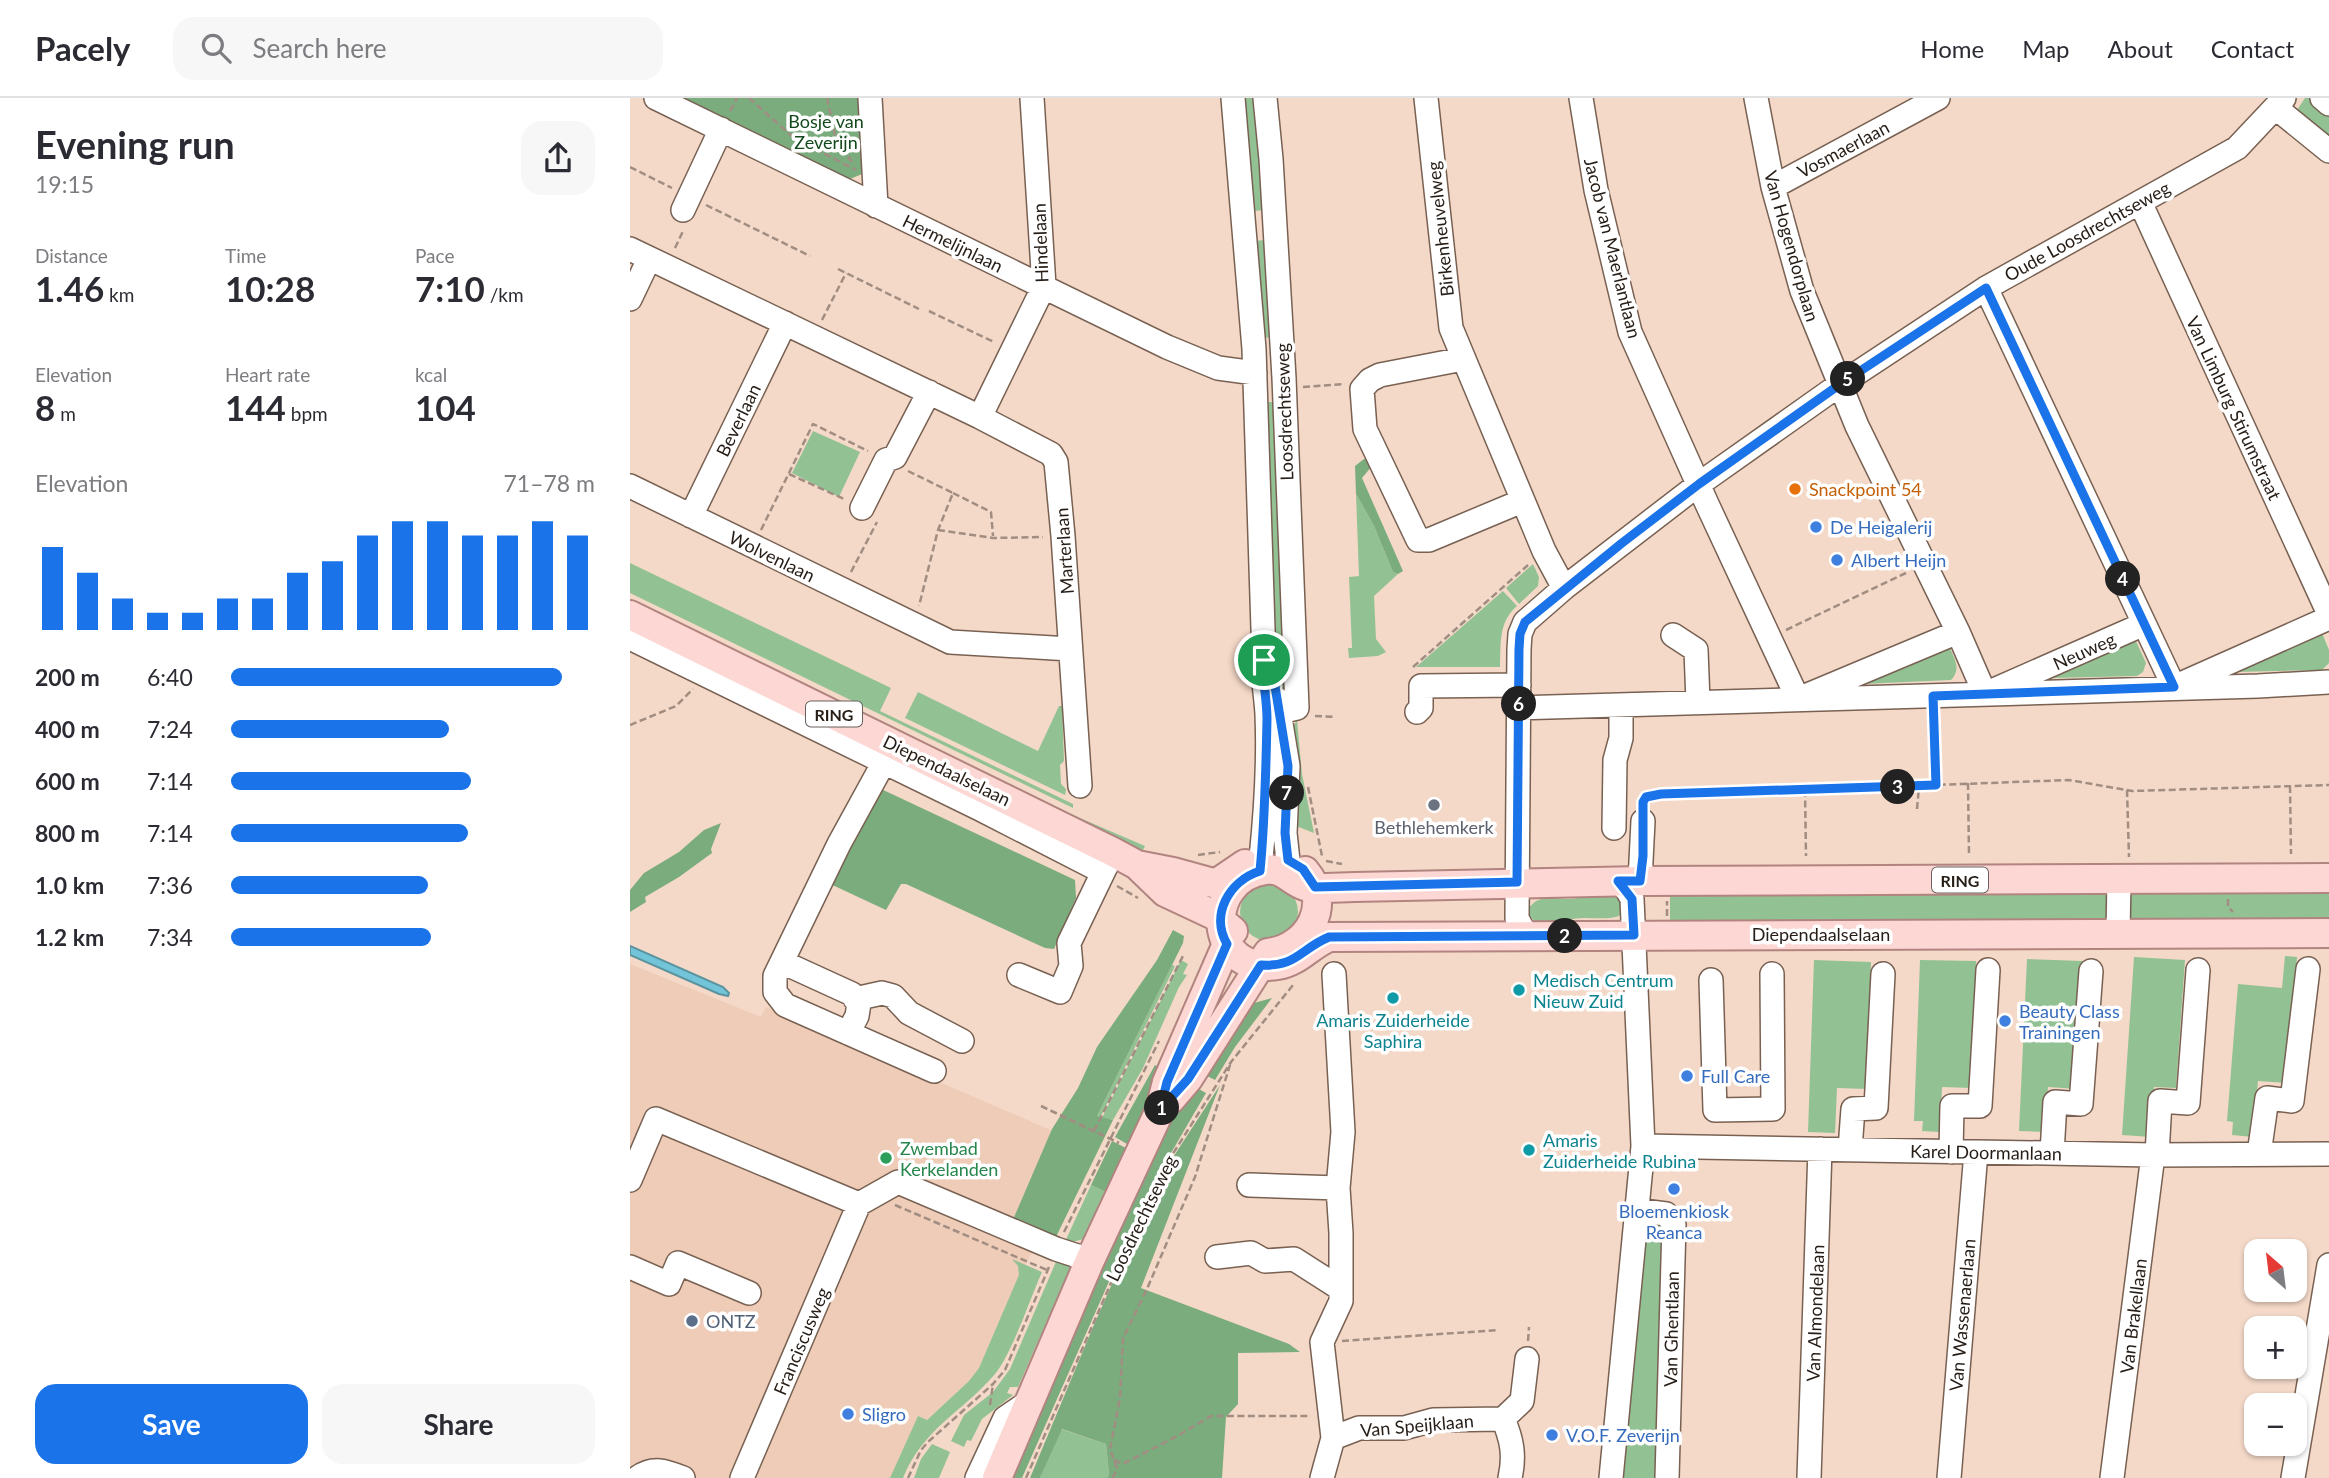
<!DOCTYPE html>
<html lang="en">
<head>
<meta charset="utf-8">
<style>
	body { margin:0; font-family:Lato,sans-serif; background:#f7f7f7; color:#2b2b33; height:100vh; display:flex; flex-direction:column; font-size:26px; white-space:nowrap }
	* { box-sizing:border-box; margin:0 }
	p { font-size:23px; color:#7c7c81 }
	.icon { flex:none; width:38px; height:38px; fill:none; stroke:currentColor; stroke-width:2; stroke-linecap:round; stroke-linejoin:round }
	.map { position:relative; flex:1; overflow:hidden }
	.side { display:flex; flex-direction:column; background:#fff; width:630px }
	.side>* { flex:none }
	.needle { width:46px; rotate:332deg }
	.tools { position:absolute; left:1614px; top:1141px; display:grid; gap:14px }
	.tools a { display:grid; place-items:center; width:63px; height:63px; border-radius:14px; background:#fff; box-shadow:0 2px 5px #0004; font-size:35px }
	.pin { position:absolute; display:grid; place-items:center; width:60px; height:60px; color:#fff; margin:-30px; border:4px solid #fff; border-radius:50%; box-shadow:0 2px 7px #0007 }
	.km { position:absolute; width:35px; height:35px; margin:-18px; border-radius:50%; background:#222; color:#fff; font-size:19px; line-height:35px; text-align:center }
	.round { display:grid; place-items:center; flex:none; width:74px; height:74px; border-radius:21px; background:#f7f7f7 }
	.overview { display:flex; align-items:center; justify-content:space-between; height:119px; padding:0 35px }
	h1 { font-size:38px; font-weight:700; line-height:52px }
	.stats { display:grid; grid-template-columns:repeat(3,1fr); gap:10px; height:119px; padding:7px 35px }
	.stats div { display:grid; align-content:center }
	.stats b { font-size:35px; font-weight:700 }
	.stats small { font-size:19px; font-weight:400 }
	.stats p { font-size:19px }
	.chart { height:196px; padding:14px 35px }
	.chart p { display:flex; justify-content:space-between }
	.chart svg { width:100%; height:126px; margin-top:7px; stroke:#1a73e8; stroke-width:6 }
	.primary-button { display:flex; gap:14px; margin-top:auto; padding:14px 35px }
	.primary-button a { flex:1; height:80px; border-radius:21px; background:#1a73e8; color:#fff; font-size:28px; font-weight:700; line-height:80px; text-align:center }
	.primary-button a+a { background:#f7f7f7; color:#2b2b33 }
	ul { padding:0 35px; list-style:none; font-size:23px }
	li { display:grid; grid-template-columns:112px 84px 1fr; align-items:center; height:52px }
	li i { height:18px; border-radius:9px; background:#1a73e8 }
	header { display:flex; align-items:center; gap:42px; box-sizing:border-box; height:98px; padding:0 35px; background:#fff; border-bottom:2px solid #e1e1e2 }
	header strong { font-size:33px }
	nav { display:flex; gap:38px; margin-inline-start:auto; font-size:24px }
	.search { width:490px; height:63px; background:#f7f7f7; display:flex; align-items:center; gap:18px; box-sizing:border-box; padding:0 24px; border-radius:21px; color:#7c7c81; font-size:26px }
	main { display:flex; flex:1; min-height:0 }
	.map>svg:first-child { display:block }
	.built { fill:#eeccb7 }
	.green { fill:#92c294 }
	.forest { fill:#7bac7e }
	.water { fill:#72c5d9; stroke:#5b939f; stroke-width:2 }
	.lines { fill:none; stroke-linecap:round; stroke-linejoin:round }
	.minor-casing { stroke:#786152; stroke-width:26 }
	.major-casing { stroke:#b1847f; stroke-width:32 }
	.path { stroke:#a18d81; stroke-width:2.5; stroke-dasharray:7 3.5; stroke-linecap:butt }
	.minor { stroke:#fff; stroke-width:23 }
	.major { stroke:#fdd7d4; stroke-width:28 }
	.route-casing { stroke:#fff; stroke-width:14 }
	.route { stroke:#1a73e8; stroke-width:9 }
	.food-dot { fill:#e8710a; stroke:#fff; stroke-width:2.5 }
	.shop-dot { fill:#3f7fe0; stroke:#fff; stroke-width:2.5 }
	.worship-dot { fill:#6b7280; stroke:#fff; stroke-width:2.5 }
	.culture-dot { fill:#0f9aa8; stroke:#fff; stroke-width:2.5 }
	.leisure-dot { fill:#2e9e5b; stroke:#fff; stroke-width:2.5 }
	.service-dot { fill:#5c6f8a; stroke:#fff; stroke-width:2.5 }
	.labels { text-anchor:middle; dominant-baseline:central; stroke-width:7; stroke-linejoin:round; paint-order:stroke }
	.shield { fill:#fff; stroke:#67615d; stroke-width:2 }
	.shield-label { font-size:16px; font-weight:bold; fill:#261d17 }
	.park-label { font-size:18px; fill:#12481b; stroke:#fff }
	.street-label { font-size:18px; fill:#261d17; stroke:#fff }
	.food-label { font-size:18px; fill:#c56008; stroke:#fff; text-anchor:start }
	.shop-label { font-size:18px; fill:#366cbe; stroke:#fff; text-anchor:start }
	.worship-label { font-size:18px; fill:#5b616d; stroke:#fff }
	.culture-label { font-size:18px; fill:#0d838f; stroke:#fff; text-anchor:start }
	.leisure-label { font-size:18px; fill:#27864d; stroke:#fff; text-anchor:start }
	.service-label { font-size:18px; fill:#4e5e75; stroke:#fff; text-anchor:start }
</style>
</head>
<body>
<header>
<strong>Pacely</strong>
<div class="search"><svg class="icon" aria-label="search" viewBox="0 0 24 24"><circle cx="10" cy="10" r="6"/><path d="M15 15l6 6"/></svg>Search here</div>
<nav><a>Home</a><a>Map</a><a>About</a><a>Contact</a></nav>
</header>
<main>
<section class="side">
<div class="overview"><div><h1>Evening run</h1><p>19:15</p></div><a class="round"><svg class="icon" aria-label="share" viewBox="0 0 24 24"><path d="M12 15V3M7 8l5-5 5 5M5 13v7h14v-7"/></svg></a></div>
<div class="stats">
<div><p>Distance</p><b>1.46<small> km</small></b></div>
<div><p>Time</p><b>10:28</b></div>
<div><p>Pace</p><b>7:10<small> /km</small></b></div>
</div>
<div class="stats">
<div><p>Elevation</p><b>8<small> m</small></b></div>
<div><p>Heart rate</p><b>144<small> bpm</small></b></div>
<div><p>kcal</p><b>104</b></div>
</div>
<div class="chart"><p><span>Elevation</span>71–78 m</p>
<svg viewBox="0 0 160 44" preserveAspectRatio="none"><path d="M5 44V15M15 44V24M25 44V33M35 44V38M45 44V38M55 44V33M65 44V33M75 44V24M85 44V20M95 44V11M105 44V6M115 44V6M125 44V11M135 44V11M145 44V6M155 44V11"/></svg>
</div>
<ul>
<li><b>200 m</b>6:40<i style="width:91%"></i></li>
<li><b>400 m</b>7:24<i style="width:60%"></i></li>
<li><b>600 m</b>7:14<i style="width:66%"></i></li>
<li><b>800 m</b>7:14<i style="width:65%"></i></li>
<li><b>1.0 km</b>7:36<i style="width:54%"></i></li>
<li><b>1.2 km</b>7:34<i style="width:55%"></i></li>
</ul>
<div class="primary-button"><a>Save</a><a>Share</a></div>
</section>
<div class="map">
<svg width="1699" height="1380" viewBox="0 0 1699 1380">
	<rect width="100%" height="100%" fill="#f4d9c8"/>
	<!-- built -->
	<path class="built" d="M0 866 131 919 136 909 432 1037 403 1152 389 1179 349 1270 339 1283 296 1322 288 1318 261 1380H0Z"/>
	<!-- green -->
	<path class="green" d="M611 0H627L637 112 623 113Z
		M1675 0H1680L1699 18V45L1665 15Z
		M635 142 640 239 635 240 624 143Z
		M638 304H645L660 596 652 604 645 567Z
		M183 333 230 354 209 399 162 375Z
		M726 396 744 428 763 474 768 476 744 498 746 541 756 554 748 558 719 560 718 550H722L719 479 729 478Z
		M0 465 261 590 250 613 443 706V710L0 495Z
		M903 466 909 479 908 488 889 506 876 490Z
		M873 493 887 508C868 524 871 547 870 569H786Z
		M0 501 443 717 515 748 511 756 0 508Z
		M1692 535 1699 552V565L1692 572 1605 574Z
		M1505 541 1516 565 1513 574 1507 578 1421 580 1420 574Z
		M1319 548C1324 560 1332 571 1321 582L1233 586Z
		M288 594 408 653 429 608H432L434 663 430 667 431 686 436 691 435 697 275 620Z
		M667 622 672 676 684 735 661 726 658 638Z
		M1699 785V830L1499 825V792Z
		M610 814a29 29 0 1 1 58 0a29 29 0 1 1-58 0Z
		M1040 788 1476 792 1478 797 1477 824 1040 832Z
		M969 792 991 799 995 808 989 818C973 823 958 818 943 821 931 822 920 829 909 825 902 823 900 818 898 812 909 792 930 804 948 800 955 798 963 795 969 792Z
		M1655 858 1667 859 1657 985 1628 983 1623 1039 1602 1037 1603 1024 1597 1023 1608 886 1652 890Z
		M1504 859 1555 862 1546 990 1524 989 1521 1039 1492 1037Z
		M1397 861 1453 863 1447 991 1418 989 1415 1034 1389 1033Z
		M551 862 558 866 553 876 557 877 549 889 513 970 483 1022 472 1020Z
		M1184 862 1241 864 1237 991 1207 990 1205 1035 1178 1034Z
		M1290 862 1346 863 1342 990 1312 989 1310 1034 1292 1033 1293 1023H1284Z
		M542 867 545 868 473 1014 470 1019 467 1018Z
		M461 1087 478 1095 454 1141 434 1146Z
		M1022 1123 1033 1127 1026 1380H991L1012 1125Z
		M428 1159 441 1168 388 1289H380L377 1295 383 1297 352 1321 341 1343 337 1342 334 1349 321 1343 334 1317 363 1294 380 1271Z
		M382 1161 412 1174C400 1201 382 1255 365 1276 332 1315 294 1329 273 1380H260L288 1318 297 1322 339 1283 349 1270 389 1177 388 1168Z
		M431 1331 476 1346 479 1376 477 1380H410Z
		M302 1346 320 1354 309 1380H284L291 1361Z"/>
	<!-- forest -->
	<path class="forest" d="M45 0H229L232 76 220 81Z
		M734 361H738L742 368 732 380 773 473 768 476 763 474 744 428 726 396 725 368Z
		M249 690 445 782 446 800 424 851 415 850 276 786H271L256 812 196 784Z
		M91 725 81 751 82 755 49 779 15 799 16 804 0 814V792L14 775 49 754 74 732Z
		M543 832 554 838 553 845 467 1018 483 1022 424 1143 382 1124 422 1031 448 990 467 949 527 862Z
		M642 900 605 949 585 982 571 975 614 902 624 905Z
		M525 967 536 973 507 1035 503 1034 497 1046 485 1039Z
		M560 986 576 995 520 1091 392 1380H375L506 1079Z
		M590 987 511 1190 659 1246 670 1254 608 1255V1306L596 1319 592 1380H477L479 1376 476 1346 432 1331 410 1380H400L463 1229 527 1084Z
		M482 1043 500 1052 478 1095 461 1087Z"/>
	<!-- water -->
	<path class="water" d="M0 848 93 889 99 895 98 898 89 896 0 857Z"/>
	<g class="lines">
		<defs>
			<path id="minor" d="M26 0 537 249 588 270 625 275
				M240 0 246 108
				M603 0 624 251 634 562C632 581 636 597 637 616 639 664 636 712 631 760
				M635 0 641 61 654 280 667 610 637 617
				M796 0 821 230 914 453 934 490
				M951 0 966 92 1000 234 1077 406 1168 601 1328 534
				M1126 0 1143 89 1172 193 1227 328 1328 534 1355 596 1514 526
				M1692 0 1699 6
				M1646 10 1699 53
				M1143 89 1308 0
				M1510 104 1699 516
				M53 112 91 31
				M0 151 350 319 421 356 426 364 433 438 450 688
				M1356 190 1544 589
				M0 201 19 161
				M833 261 750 277 740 282 732 291 735 331 788 442H799L892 403
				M350 319 414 188 402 0
				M0 388 320 544 440 551
				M232 410 256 362 265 359 299 294
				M61 418 155 225
				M1043 537 1066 552 1068 604
				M0 540 350 711 473 774
				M1553 585 1699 520
				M647 601 658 668 655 735 658 763
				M889 610 1628 588 1699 584
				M787 614 791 610V588L889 587
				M254 664 209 746 145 878V894L155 907 304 973
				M984 730 985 662 991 640V607
				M1010 783 1013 723
				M1488 835 1489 782
				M901 838 892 830 887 820 889 551 890 536 895 524 934 490 1069 386 1209 287 1356 190 1607 50 1654 0
				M152 864 222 896 229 905 227 918 218 935
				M704 876 713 1034 708 1090
				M389 877 430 894 441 868 439 845 480 760
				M1081 882 1085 1012 1143 1011 1142 876
				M225 901 252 895 263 898 279 915 332 943
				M1013 1048 1523 1057 1699 1056
				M1220 1051 1223 1011 1246 1010 1253 876
				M1321 1054 1322 1008H1350L1358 872
				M1422 1055 1425 1004 1451 1006 1461 873
				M1629 1056 1637 1000 1662 1003 1678 871
				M1527 1057 1530 1003 1558 1005 1568 872
				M0 1082 26 1021 229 1106 112 1380
				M619 1087 708 1090 711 1135V1203L692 1244 703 1340
				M229 1106 268 1084 426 1151 460 1162
				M1005 1112 1036 1116 1044 1126 1037 1380
				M587 1159 621 1155 635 1163 664 1161 711 1191
				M0 1169 39 1186 48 1165 119 1195
				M7 1380C23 1368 36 1373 53 1380
				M347 1380 375 1320 400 1303
				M692 1380 703 1340 729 1330H774L803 1322 873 1321
				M880 1380C885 1358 882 1341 873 1321L892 1303 897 1261
				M981 1380 1013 1048 1002 801 997 792 988 783
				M1179 1380 1190 1051
				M1319 1380 1346 1054
				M1482 1380 1523 1057
				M1663 1380 1699 1167"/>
			<path id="major" d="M0 517 483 754 507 767 535 794 584 817 603 833
				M507 767 543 774 583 785 590 783 615 766
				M1699 780 1010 783 724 789C709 789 689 792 675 788 661 784 653 769 636 772 571 781 578 878 648 867 668 864 680 847 699 839L1699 835
				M541 1001 558 981 638 855C679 850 703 806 675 773
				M367 1380 460 1162 530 1012 537 984 597 846"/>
		</defs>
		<!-- minor casing -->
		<use href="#minor" class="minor-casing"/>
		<!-- major casing -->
		<use href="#major" class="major-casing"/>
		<!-- path -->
		<path class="path" d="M119 0 164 40 226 72
			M197 0 206 41 224 67
			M100 13 107 0
			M0 69 42 90
			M76 107 180 158
			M45 150 54 131
			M208 171 289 211
			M299 213 364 244
			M192 222 216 175
			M673 289 715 286
			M278 373 323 395 308 432 289 508
			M159 376 214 401
			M323 395 361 414 363 438
			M131 432 183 326 238 353
			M308 432 363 440 413 439
			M221 474 247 424
			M1156 532 1276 475
			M783 569 898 467
			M1304 616 1305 686
			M685 618 706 619
			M0 627 46 608 63 591
			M1338 685 1339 757
			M1660 688 1661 756
			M678 689 692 758
			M1175 692 1176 758
			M1497 692 1499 759
			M1014 703 1016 699 1031 696 1288 689
			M1287 711 1289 689 1305 687 1439 682 1502 693 1699 687
			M568 757 590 754
			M696 763 712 766
			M487 788 508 800
			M1598 801V809L1603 814
			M1037 818V803
			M411 1008 489 1045
			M464 1033 553 858
			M265 1107 417 1172
			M434 1134 529 943
			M712 1243 868 1232
			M898 1243 899 1229
			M360 1307 363 1286
			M484 1362 493 1366 549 1337 581 1318H681
			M278 1380 291 1352 298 1344 363 1286 375 1272 419 1169
			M396 1380 525 1084 601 964 663 887
			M483 1380 487 1370 480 1351 490 1300 493 1240 517 1191 565 1079 600 967"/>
		<!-- minor -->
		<use href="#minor" class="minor"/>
		<!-- major -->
		<use href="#major" class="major"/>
	</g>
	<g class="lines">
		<defs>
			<path id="route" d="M1356 190 1544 589 1303 598 1306 687 1031 696 1016 699 1013 704V758L1010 783H988L1002 801 1004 837 699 839C670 851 667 869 631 867L558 981 530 1012 537 984 597 846C580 817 599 783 630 773 635 722 636 672 637 621 637 601 632 582 634 562L643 576 658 668 655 735 658 762 673 771 685 789 887 784 889 551 890 536 895 524 992 445 1069 386 1209 287Z"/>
		</defs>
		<!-- route casing -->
		<use href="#route" class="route-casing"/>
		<!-- route -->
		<use href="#route" class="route"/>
	</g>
	<!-- markers -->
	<circle class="food-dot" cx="1165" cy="391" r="7"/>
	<g class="shop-dot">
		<circle cx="1186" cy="429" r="7"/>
		<circle cx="1207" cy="462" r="7"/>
		<circle cx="1375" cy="923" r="7"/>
		<circle cx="1057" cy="978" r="7"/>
		<circle cx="1044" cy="1091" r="7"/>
		<circle cx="218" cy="1316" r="7"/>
		<circle cx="922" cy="1337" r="7"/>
	</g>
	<circle class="worship-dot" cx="804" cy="707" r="7"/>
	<g class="culture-dot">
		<circle cx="889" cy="892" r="7"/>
		<circle cx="763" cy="900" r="7"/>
		<circle cx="899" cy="1052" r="7"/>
	</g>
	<circle class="leisure-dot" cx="256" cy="1060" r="7"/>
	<circle class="service-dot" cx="62" cy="1223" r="7"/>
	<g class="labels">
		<!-- shield labels -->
		<g class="shield">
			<rect x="176" y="603.5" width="56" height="25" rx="5"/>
			<rect x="1302" y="769.5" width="56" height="25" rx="5"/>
		</g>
		<g class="shield-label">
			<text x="204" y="616">RING</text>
			<text x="1330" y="782">RING</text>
		</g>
		<!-- park labels -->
		<g class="park-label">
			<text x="196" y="23">Bosje van<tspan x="196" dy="21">Zeverijn</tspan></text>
		</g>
		<!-- street labels -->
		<g class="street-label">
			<text transform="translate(1213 51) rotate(-28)">Vosmaerlaan</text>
			<text transform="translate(810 131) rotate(-96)">Birkenheuvelweg</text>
			<text transform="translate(1457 133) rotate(-29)">Oude Loosdrechtseweg</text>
			<text transform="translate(323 145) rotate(26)">Hermelijnlaan</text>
			<text transform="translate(410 145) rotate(-92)">Hindelaan</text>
			<text transform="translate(1162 148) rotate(74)">Van Hogendorplaan</text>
			<text transform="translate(983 150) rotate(76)">Jacob van Maerlantlaan</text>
			<text transform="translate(1604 310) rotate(65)">Van Limburg Stirumstraat</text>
			<text transform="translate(654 314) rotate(-92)">Loosdrechtseweg</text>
			<text transform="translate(108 322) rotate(-64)">Beverlaan</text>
			<text transform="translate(434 453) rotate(-94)">Marterlaan</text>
			<text transform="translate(142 458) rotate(26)">Wolvenlaan</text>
			<text transform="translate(1454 553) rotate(-24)">Neuweg</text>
			<text transform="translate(317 672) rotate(26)">Diependaalselaan</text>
			<text x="1191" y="836">Diependaalselaan</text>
			<text transform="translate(1356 1054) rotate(1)">Karel Doormanlaan</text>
			<text transform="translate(511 1120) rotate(-64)">Loosdrechtseweg</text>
			<text transform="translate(1185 1215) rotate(-88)">Van Almondelaan</text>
			<text transform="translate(1332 1217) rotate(-85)">Van Wassenaerlaan</text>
			<text transform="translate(1503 1218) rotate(-83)">Van Brakellaan</text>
			<text transform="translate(1041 1231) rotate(-89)">Van Ghentlaan</text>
			<text transform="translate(171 1243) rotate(-67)">Franciscusweg</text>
			<text transform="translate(787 1327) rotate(-5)">Van Speijklaan</text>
		</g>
		<!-- food labels -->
		<g class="food-label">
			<text x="1179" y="391">Snackpoint 54</text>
		</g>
		<!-- shop labels -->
		<g class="shop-label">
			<text x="1200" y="429">De Heigalerij</text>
			<text x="1221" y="462">Albert Heijn</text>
			<text x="1389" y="913">Beauty Class<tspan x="1389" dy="21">Trainingen</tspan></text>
			<text x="1071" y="978">Full Care</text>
			<text x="1044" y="1113" text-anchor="middle">Bloemenkiosk<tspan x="1044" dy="21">Reanca</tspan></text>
			<text x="232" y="1316">Sligro</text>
			<text x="936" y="1337">V.O.F. Zeverijn</text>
		</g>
		<!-- worship labels -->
		<g class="worship-label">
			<text x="804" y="729">Bethlehemkerk</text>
		</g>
		<!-- culture labels -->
		<g class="culture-label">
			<text x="903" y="882">Medisch Centrum<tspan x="903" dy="21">Nieuw Zuid</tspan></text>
			<text x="763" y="922" text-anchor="middle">Amaris Zuiderheide<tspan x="763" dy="21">Saphira</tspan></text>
			<text x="913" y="1042">Amaris<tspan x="913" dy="21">Zuiderheide Rubina</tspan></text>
		</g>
		<!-- leisure labels -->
		<g class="leisure-label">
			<text x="270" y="1050">Zwembad<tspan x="270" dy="21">Kerkelanden</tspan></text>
		</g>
		<!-- service labels -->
		<g class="service-label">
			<text x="76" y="1223">ONTZ</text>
		</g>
	</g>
</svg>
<div class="tools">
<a><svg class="needle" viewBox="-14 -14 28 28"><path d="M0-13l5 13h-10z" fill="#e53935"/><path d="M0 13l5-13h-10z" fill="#7c7c81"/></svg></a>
<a>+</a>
<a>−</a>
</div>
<div class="pin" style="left:634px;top:562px;background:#1e9e55"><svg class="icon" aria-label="arrive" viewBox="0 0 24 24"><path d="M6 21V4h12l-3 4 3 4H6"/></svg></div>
<b class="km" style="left:532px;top:1010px">1</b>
<b class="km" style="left:935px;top:838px">2</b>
<b class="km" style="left:1268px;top:689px">3</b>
<b class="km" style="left:1493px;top:481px">4</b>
<b class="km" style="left:1218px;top:281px">5</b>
<b class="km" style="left:889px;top:606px">6</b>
<b class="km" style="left:657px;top:695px">7</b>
</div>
</main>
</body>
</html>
